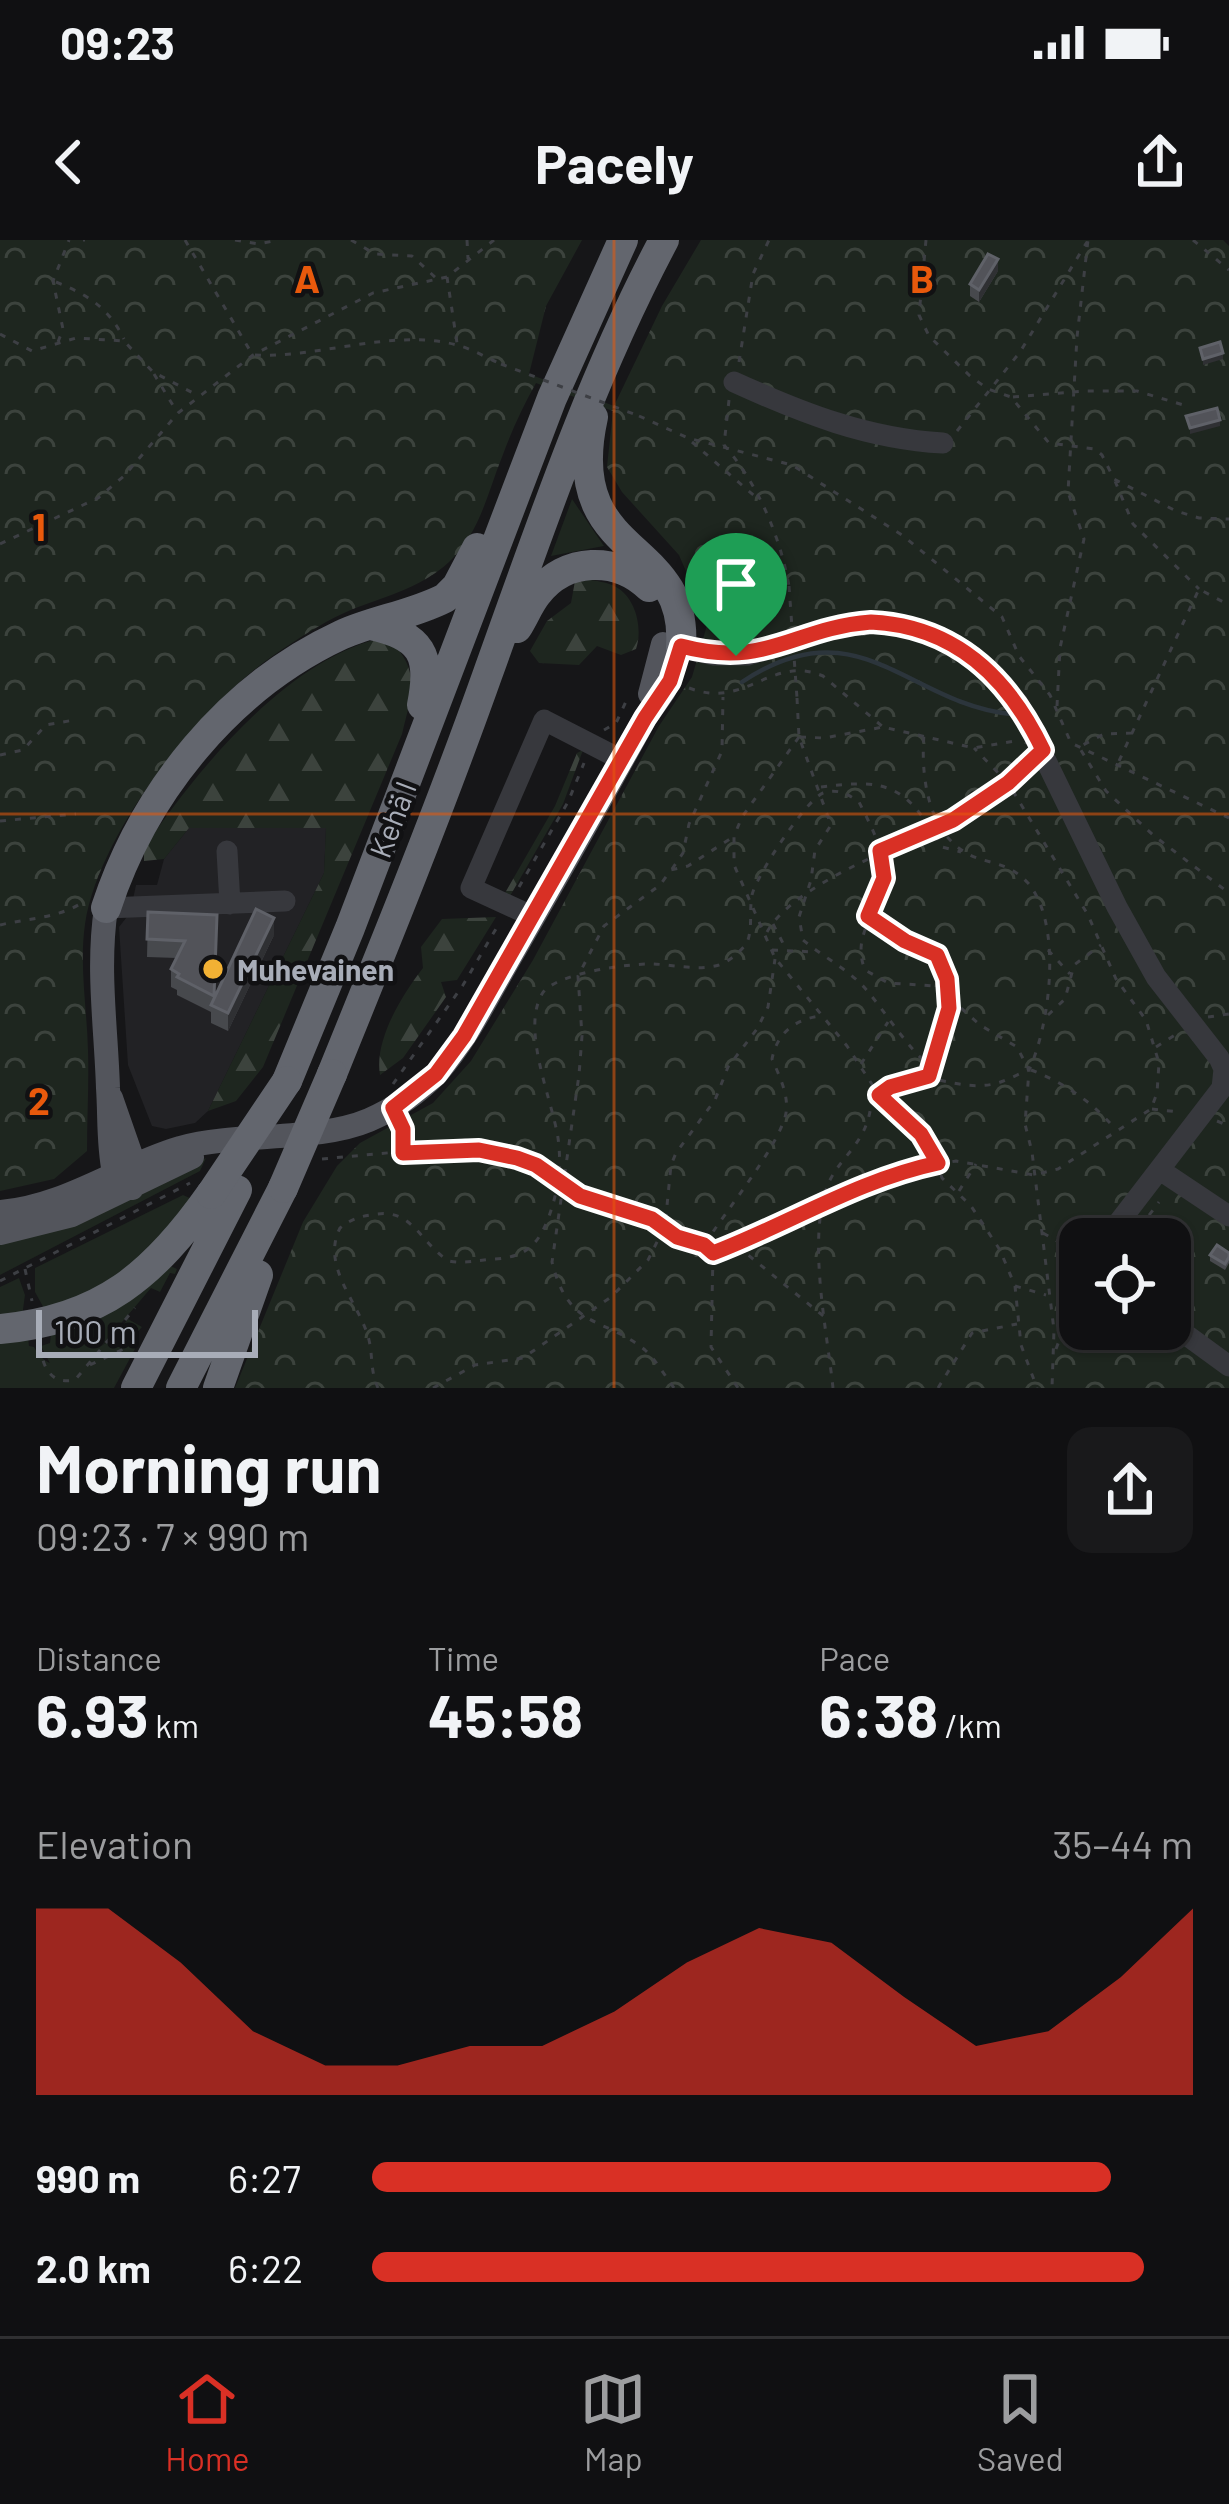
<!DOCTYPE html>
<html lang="en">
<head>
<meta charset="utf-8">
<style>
	body { margin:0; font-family:Barlow,sans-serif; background:#19191b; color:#f1f3f6; height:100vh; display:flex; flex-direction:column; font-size:45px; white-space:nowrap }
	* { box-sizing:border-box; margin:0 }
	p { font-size:39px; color:#9c9d9f }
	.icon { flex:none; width:66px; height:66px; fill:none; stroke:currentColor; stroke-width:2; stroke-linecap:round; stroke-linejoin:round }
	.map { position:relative; height:1148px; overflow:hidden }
	.details { display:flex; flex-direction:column; background:#101012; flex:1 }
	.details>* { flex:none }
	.buttons { position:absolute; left:1059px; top:978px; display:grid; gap:24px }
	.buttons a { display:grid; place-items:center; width:132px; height:132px; border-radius:24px; background:#101012; box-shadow:0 3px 9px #0004,0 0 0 3px #303032; font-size:60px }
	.scale { position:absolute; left:36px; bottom:30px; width:222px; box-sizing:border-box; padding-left:12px; border:6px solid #a8adb8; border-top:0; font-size:33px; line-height:42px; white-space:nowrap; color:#a8adb8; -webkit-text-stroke:9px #111113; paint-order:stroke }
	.pin { position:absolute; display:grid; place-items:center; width:102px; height:102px; color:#fff; margin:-123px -51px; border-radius:50% 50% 50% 0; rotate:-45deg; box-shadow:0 0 12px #0007 }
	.pin .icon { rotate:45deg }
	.round { display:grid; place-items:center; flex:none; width:126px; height:126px; border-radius:24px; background:#19191b }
	.summary { display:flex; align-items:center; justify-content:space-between; height:204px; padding:0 36px }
	h1 { font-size:66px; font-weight:700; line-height:90px }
	.metrics { display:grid; grid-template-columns:repeat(3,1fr); gap:18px; height:204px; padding:12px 36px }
	.metrics div { display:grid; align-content:center }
	.metrics b { font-size:60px; font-weight:700 }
	.metrics small { font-size:33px; font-weight:400 }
	.metrics p { font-size:33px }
	.chart { height:336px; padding:24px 36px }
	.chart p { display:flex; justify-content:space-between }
	.chart svg { width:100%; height:216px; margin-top:12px; fill:#d93025; opacity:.7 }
	ul { padding:0 36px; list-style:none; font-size:39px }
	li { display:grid; grid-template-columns:192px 144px 1fr; align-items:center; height:90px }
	li i { height:30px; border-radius:15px; background:#d93025 }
	.status { display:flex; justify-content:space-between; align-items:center; height:84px; padding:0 60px; background:#101012; direction:ltr }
	.status svg { height:33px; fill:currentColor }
	header { display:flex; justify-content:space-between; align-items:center; height:156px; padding:0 36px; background:#101012; font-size:54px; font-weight:700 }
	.tab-bar { display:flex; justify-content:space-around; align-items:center; height:168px; border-top:3px solid #303032; background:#101012; font-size:33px; color:#9c9d9f }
	.tab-bar a { display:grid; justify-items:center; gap:6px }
	.tab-bar .current { color:#d93025 }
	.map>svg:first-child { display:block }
	.built { fill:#222225 }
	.green { fill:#1e261f }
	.forest { fill:url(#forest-firs) }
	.park { fill:url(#park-crowns); fill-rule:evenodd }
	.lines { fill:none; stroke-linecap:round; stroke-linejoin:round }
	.stream { stroke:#2c353c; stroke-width:4.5 }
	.path { stroke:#3d3f44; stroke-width:3; stroke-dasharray:6 9; stroke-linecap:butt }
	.minor { stroke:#37383d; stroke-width:21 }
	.major { stroke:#53555c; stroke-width:24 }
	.highway { stroke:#63666e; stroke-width:30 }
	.path-bridge { stroke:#3d3f44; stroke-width:3; stroke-dasharray:6 9; stroke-linecap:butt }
	.highway-bridge { stroke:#63666e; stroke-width:30 }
	.wall { fill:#47494d }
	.shaded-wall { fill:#2f3033 }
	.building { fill:#525359; stroke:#5f6168; stroke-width:3 }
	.route-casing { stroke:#fff; stroke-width:24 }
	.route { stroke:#d93025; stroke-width:15 }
	.grid { fill:none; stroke:#e8590c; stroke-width:3; stroke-opacity:0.55 }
	.poi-dot { fill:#f2b134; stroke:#111113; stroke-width:4.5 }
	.labels { text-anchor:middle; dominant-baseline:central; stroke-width:9; stroke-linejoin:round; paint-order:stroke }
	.street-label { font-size:30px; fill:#a8adb8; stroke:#111113 }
	.poi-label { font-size:30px; font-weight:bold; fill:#a8adb8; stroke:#111113; text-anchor:start }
	.grid-label { font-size:39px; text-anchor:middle; font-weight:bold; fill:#e8590c; stroke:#111113; stroke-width:9; stroke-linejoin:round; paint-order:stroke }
</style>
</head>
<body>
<div class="status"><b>09:23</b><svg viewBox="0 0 49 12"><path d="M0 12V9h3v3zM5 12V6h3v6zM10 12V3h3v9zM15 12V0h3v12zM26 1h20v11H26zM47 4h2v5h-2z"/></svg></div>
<header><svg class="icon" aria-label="back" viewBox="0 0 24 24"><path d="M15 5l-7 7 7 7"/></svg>Pacely<svg class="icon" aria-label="share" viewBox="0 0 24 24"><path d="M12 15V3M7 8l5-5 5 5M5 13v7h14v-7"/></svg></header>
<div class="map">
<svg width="1229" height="1148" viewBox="0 0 1229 1148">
	<defs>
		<pattern id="forest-firs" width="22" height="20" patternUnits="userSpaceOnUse" patternTransform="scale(3)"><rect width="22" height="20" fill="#1e261f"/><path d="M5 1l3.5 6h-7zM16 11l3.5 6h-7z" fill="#3c433d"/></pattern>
		<pattern id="park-crowns" width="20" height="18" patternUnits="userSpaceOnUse" patternTransform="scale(3)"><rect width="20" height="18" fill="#1e261f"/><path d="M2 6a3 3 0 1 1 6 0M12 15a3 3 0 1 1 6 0" fill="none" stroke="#3c433d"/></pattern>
	</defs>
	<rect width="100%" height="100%" fill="#161618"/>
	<!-- built -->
	<path class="built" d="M189 588H326L324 633 208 871 195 883 166 889 152 886 128 825 119 687 130 673 136 645H157L164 619Z"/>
	<!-- green -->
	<path class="green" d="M572 259 604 306 551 316Z
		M206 918 200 931 0 1035V1000L66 986Z
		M183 955 192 959 167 994 101 1050 46 1072 35 1052V1028Z
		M166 1024 177 1029 175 1034 170 1033 160 1052 151 1048 77 1135 57 1137 41 1106 50 1103 51 1093Z
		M19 1038 25 1055 22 1077 0 1078V1047Z
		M128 1079 142 1087 131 1099 135 1109 114 1148H0V1099L28 1097 29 1106 34 1107C55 1148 104 1110 128 1079Z"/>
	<!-- forest -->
	<path class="forest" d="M586 339C595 341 608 342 616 347 636 358 643 389 636 409L621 415 597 406 579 425 539 423 530 411 547 381 571 363 575 341Z
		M387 397C422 431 412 452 402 494L263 827 236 861 208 871 324 633 326 588H189L164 619 144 621V608C197 530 290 415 387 397Z
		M583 510 563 564 510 656 505 653 555 566 577 513Z
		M496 677 457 740 441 742 446 757 403 818 380 835C374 800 402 755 423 728L421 707 442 679Z"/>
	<!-- park -->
	<path class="park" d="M0 0H582L546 66 529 134 614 166 662 66 701 0H1223L1229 6V1148H235L303 982 337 926 360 903 433 863 471 821 533 720 659 486 692 437 708 382 679 315 622 252 607 227 613 171 536 143C523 166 511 192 502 217 487 254 480 293 449 322 419 350 380 357 344 373 320 384 296 400 274 415 199 466 98 594 85 684 79 725 87 769 88 811 89 844 87 877 87 911L54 939 0 951ZM1080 999H1170V1089H1080Z"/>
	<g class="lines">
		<!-- stream -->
		<path class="stream" d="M742 442C859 364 908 464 1011 474"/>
		<!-- path -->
		<path class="path" d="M83 0H85
			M185 0 252 114
			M235 0 259 4 278 0
			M351 0 375 14 412 16 436 38
			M467 0 468 19
			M926 0 919 75 929 96 970 136 988 149 1011 157 1049 203 1095 209 1102 215 1114 239 1176 271 1199 278 1229 279
			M1193 0 1229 30
			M447 37 457 103
			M56 42C88 55 108 67 124 99
			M0 94 32 111 76 98 124 101 153 132 195 154
			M58 102 63 89 53 41 69 0
			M255 115C321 118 392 88 457 105 472 109 487 118 501 124
			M739 122 753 34 769 0
			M154 134 177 172
			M1013 157 1086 151H1137L1190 167
			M729 160 724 205C758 244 780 296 789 346
			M639 176 688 198 792 225 902 295 1002 377 1019 416 1050 455 1071 503 1229 578
			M957 191 1020 112 1087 2
			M692 202 758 259
			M1115 241 1133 284 1199 349
			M0 304 98 258 124 236 178 173 253 115 373 53 447 37 494 0
			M689 448C746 470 771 414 823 436L883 487
			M797 458 799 497 831 585 815 610 811 640 799 677 803 700C822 716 847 729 864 747 885 771 907 808 931 827
			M1057 466 1060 408 1084 299 1068 252 1077 97 1088 0
			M604 490 616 483 629 455
			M1132 493 1104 494 1079 507 1106 551 1153 595 1229 653
			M799 497 742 577 734 596V625L775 718 847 806 879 855 921 894 931 907 942 938 971 966 1000 1010 1015 1046 1021 1105 1037 1148
			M800 497 824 498 883 487 974 508 1015 501
			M0 515 23 510 46 485 74 480
			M1119 521 1199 349 1229 365
			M821 547C890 538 906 546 942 607L961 612
			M0 581 76 574
			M672 629 683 613 689 584 722 511 723 457
			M519 647 568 562 584 523
			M871 677 939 718 947 739 949 768 930 834
			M773 684 785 707
			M0 685C28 678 55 679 82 663
			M767 692C792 647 890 609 936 590 965 578 1005 545 1028 524
			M772 710 816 712
			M1048 710 1070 734
			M1048 775 1065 759 1074 725 1101 705
			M1208 777 1229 774
			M1156 807 1178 793
			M861 824 888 782
			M1031 830C1063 842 1094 863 1115 889
			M393 844 463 745 500 682
			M1152 869 1179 872
			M1217 881 1229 886
			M401 885 402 911
			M322 919 440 908 500 913 535 925 598 965 652 978 677 997 704 1005 713 1013 823 966 849 951 911 929 956 921 1034 935 1058 929 1151 869 1157 853 1159 823 1146 780 1116 739 1088 675 1008 543 974 508
			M959 951 976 924
			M1043 993 1080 1014
			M1131 999 1159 962
			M705 1004C724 973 780 905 786 873 789 855 779 835 772 819 777 793 795 779 821 776
			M737 1006 827 1079
			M713 1015 711 1107 738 1148
			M25 1029 32 1061
			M0 1041 190 943
			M1015 1046 1046 1055
			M40 1106C43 1127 50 1145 75 1140L135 1068
			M1056 1109 1063 1090
			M90 1125 134 1104
			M378 1148C370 1130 373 1117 369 1100 361 1065 320 1027 340 988 352 978 362 976 377 974 413 969 422 1005 449 1021 464 1024 479 1020 495 1019 524 1017 537 1007 548 979 558 952 562 927 558 898 552 859 521 790 542 754 554 733 631 723 654 724 675 725 699 731 719 725 730 721 740 712 747 703 753 687 749 671 752 655 756 636 806 560 823 553 837 548 848 554 859 562 870 584 885 611 884 637 882 672 850 692 865 730L888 743 936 746 980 785 1017 807 1029 830 1025 884 1032 912 1054 1090 1052 1148
			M433 1148 475 1125 523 1118 611 1057 648 1020 665 986 671 925 676 913 715 860 728 827 757 789 768 767 775 719
			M674 1148C665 1136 656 1120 645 1110 604 1076 569 1091 552 1022L579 835 582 796 578 736 604 686 660 645 671 630 688 626 733 597
			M833 1148C827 1091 809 1008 825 953 834 919 866 908 871 865 915 813 945 854 994 844 1006 841 1018 834 1029 830 1050 785 1063 684 1028 643 1006 619 983 625 963 611 926 587 921 532 924 494
			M938 1148 972 1093 1017 1084"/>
		<!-- minor -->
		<path class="minor" d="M734 142C802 173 868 199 943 203
			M670 405 714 415H748L832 387 885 382 925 391 974 417 1018 463 1117 667 1156 737 1219 818 1224 829 1222 848 1106 999
			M227 611 230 664
			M106 668 285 661
			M534 677 471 648 544 480 622 520
			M1160 930 1229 976
			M1170 1083 1229 1126"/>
		<!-- major -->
		<path class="major" d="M650 454 663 404
			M106 668C97 729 106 786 108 848 110 877 108 903 114 933L132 948
			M111 858 134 924 133 939
			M0 972C65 967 119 926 180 908 239 892 317 902 369 880 394 869 418 853 437 833 469 797 490 751 515 709 559 633 603 556 645 478L664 451 681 407
			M0 993 72 975 192 917"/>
		<!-- highway -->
		<path class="highway" d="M593 177C561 322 689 296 681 407
			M371 385C422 396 432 415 422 465
			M517 388C524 377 529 364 537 354 565 317 617 316 649 347
			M106 668C144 552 229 447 341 395 374 380 412 375 445 358L457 346 477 308
			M332 834C386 701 440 568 488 433 541 286 590 139 664 0
			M287 841 350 688 552 158 623 0
			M0 1089C101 1080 154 1035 211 954
			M136 1148 237 950
			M181 1148 283 948
			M218 1148 258 1035"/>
		<!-- path-bridge -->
		<path class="path-bridge" d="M501 124 639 176
			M789 346 797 458"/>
		<!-- highway-bridge -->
		<path class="highway-bridge" d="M283 948 332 834
			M211 954 287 841"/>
	</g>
	<!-- wall -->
	<path class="wall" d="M998 31 979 62 970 56V44Z
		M148 672 217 675 214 759 274 695 228 791 211 783V772L177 755V750L171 747V729L177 718 147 717Z
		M1229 1013V1023L1225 1030 1210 1021V1015Z"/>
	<!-- shaded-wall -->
	<path class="shaded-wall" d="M998 19V31L979 62V50Z
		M1223 113V119L1203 125V119Z
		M1220 180V186L1190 194V188Z
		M274 678V695L228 791V773Z"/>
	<!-- building -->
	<path class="building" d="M988 14 998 19 979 50 970 44Z
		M1220 102 1223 113 1203 119 1200 108Z
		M1217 168 1220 180 1190 188 1186 176Z
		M256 669 274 678 228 773 211 765Z
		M148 672 217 675 214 756 177 737 179 734 171 729 185 701 147 699Z
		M1217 1005 1229 1013V1017L1225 1024 1210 1015Z"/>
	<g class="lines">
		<defs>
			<path id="route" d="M871 382C955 386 1008 437 1043 510L1008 543 953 580 880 611 884 638 868 676 905 701 937 715 947 739 949 768 929 836 890 847 879 855 921 894 938 923C858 940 789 984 713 1013L704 1005 677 997 652 979 580 956 536 925 517 918 479 910 403 913V889L393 868 436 834 464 796 645 478 670 441 681 406C768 429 792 388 871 382Z"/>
		</defs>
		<!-- route casing -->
		<use href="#route" class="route-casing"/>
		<!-- route -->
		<use href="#route" class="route"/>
	</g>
	<!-- grid -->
	<path class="grid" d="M614 0V1148M0 574H1229"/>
	<!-- markers -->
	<circle class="poi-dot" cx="213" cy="729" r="12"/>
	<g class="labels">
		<!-- street labels -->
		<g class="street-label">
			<text transform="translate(392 579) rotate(-69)">Kehä I</text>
		</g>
		<!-- poi labels -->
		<g class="poi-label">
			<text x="237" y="729">Muhevainen</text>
		</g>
	</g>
	<g class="grid-label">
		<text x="307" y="53">A</text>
		<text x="922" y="53">B</text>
		<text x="39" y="301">1</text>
		<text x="39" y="875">2</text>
	</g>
</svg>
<div class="buttons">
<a><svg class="icon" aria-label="locate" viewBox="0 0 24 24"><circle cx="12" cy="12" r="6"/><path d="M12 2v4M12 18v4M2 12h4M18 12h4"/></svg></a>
</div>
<div class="scale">100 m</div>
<div class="pin" style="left:736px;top:416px;background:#1e9e55"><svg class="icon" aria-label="arrive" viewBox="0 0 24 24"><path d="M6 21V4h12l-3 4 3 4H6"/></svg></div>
</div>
<section class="details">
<div class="summary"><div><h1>Morning run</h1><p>09:23 · 7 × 990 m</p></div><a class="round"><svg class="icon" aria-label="share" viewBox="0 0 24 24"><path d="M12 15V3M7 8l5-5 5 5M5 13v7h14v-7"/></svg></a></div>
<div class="metrics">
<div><p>Distance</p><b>6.93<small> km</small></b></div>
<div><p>Time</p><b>45:58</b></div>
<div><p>Pace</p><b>6:38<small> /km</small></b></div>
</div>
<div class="chart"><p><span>Elevation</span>35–44 m</p>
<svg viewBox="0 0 160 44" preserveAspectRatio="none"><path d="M0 44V6L10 6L20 17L30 31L40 38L50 38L60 34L70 34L80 27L90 17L100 10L110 13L120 24L130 34L140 31L150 20L160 6V44z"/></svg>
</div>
<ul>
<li><b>990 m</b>6:27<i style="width:90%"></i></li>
<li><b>2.0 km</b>6:22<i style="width:94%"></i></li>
</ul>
</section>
<nav class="tab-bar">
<a class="current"><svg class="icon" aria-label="home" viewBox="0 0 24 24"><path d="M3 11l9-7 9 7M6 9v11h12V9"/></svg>Home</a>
<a><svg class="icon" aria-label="map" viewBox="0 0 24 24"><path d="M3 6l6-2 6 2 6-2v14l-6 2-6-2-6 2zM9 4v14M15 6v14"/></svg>Map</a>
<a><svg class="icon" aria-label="saved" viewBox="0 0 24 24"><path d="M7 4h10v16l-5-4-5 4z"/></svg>Saved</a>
</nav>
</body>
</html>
